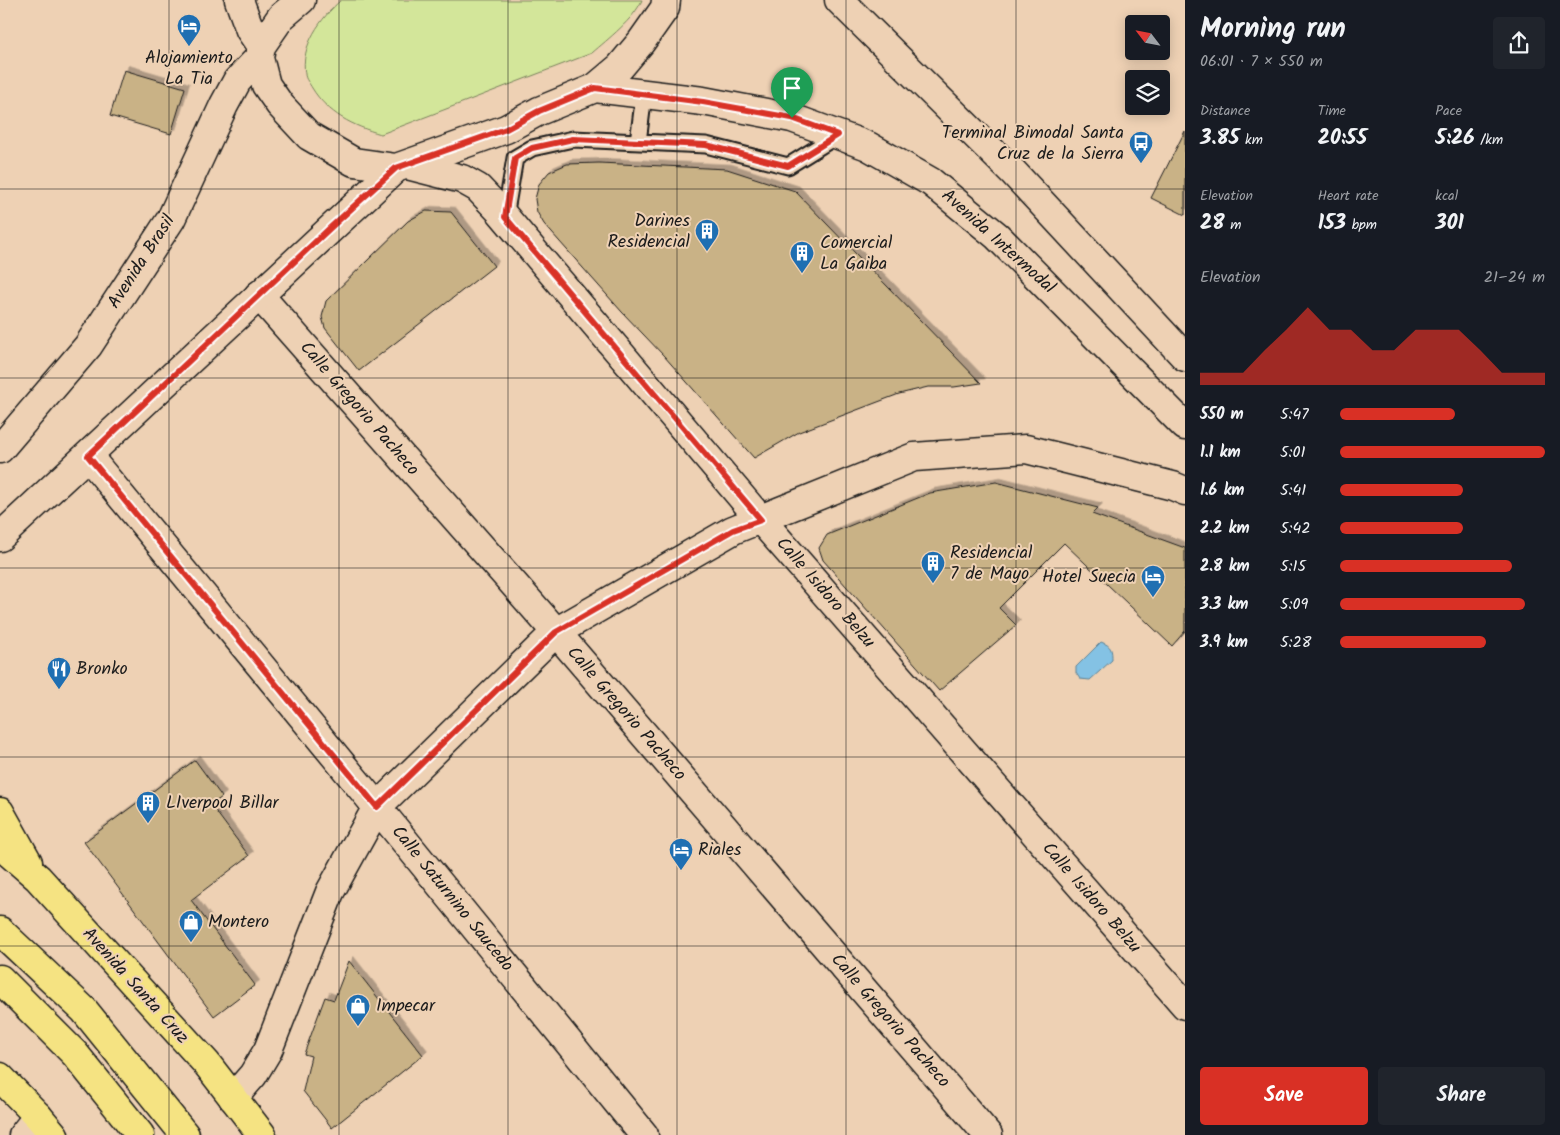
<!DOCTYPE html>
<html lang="en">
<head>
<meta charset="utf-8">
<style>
	body { margin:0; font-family:Kalam,sans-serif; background:#20242c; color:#f1f3f6; height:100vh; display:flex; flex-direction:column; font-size:19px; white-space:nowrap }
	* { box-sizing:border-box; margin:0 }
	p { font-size:16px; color:#9ea1a6 }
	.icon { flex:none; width:28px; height:28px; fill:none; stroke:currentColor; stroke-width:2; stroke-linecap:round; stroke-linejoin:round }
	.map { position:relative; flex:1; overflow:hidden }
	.details { display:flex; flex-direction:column; background:#171b24; width:375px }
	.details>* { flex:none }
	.needle { width:32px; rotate:302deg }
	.buttons { position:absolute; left:1125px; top:15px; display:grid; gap:10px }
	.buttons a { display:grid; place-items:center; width:45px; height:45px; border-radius:5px; background:#171b24; box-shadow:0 2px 12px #0003; font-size:25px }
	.pin { position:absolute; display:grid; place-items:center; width:42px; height:42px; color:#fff; margin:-51px -21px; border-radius:50% 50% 50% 0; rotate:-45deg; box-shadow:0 0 5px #0007 }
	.pin .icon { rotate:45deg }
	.round { display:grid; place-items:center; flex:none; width:52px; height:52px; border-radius:5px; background:#20242c }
	.summary { display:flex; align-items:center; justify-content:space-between; height:85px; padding:0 15px }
	h1 { font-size:28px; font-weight:700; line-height:38px }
	.figures { display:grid; grid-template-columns:repeat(3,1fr); gap:8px; height:85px; padding:5px 15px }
	.figures div { display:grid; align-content:center }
	.figures b { font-size:21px; font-weight:700 }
	.figures small { font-size:14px; font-weight:400 }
	.figures p { font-size:14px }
	.chart { height:140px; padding:10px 15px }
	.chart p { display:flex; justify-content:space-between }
	.chart svg { width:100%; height:90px; margin-top:5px; fill:#d93025; opacity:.7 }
	.button { display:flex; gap:10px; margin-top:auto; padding:10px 15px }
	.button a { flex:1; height:58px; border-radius:5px; background:#d93025; color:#fff; font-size:20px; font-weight:700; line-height:58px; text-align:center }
	.button a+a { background:#20242c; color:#f1f3f6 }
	ul { padding:0 15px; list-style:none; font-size:16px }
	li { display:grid; grid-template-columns:80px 60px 1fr; align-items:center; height:38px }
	li i { height:12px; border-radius:6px; background:#d93025 }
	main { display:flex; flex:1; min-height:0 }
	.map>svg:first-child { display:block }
	.green { fill:#d3e69a; stroke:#78815b }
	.water { fill:#84c2e4; stroke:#5a8094 }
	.building { fill:#c9b286; stroke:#1c1c1c; filter:url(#shadow) }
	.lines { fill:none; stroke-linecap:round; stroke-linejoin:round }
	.service-casing { stroke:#1c1c1c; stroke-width:19 }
	.minor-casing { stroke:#1c1c1c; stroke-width:31 }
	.secondary-casing { stroke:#1c1c1c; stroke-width:31 }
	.primary-casing { stroke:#1c1c1c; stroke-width:31 }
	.service { stroke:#eed1b4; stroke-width:15 }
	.minor { stroke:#eed1b4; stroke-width:28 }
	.secondary { stroke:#eed1b4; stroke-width:28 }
	.primary { stroke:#f5e382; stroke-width:28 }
	.route-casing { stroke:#fff; stroke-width:10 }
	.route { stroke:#d93025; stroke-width:6 }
	.grid { fill:none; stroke:#1c1c1c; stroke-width:1; stroke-opacity:0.55 }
	.labels { text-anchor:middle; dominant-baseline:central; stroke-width:4; stroke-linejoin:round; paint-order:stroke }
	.poi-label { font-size:18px; fill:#1c1c1c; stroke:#eed1b4; text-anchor:start }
	.street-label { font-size:18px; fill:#1c1c1c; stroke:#eed1b4 }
</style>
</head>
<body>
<main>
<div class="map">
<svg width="1185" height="1135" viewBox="0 0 1185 1135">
	<defs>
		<filter id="shadow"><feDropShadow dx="4.5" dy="-4.5" stdDeviation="0" flood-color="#0004"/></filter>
	</defs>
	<rect width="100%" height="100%" fill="#eed1b4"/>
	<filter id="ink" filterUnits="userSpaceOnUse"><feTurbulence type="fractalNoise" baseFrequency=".02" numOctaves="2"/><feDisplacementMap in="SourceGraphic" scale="10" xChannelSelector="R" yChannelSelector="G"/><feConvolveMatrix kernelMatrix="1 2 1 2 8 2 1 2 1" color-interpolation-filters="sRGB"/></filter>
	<g filter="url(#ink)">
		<!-- green -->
		<path class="green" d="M341 0H642C634 19 608 39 592 53L381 134C353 126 328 114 312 88 310 84 305 79 305 74 300 46 321 18 341 0Z"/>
		<!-- water -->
		<path class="water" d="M1101 642C1112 646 1112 650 1112 660L1090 680 1080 679 1076 673V667Z"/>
		<!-- building -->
		<path class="building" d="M124 70 185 88 171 134 110 116Z
			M1185 131V215L1151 198Z
			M599 163 727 169 795 191 981 383 954 387H928L899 394 799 432 754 458 664 356 622 312 544 224 537 212 535 199 539 184 549 172 567 164Z
			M426 211 451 212 494 266 359 371 325 328 322 317 326 301 408 221Z
			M996 482 1098 508 1092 514 1185 548V631L1172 646 1064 543 999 608 1016 625 939 691 823 560 819 548 827 535 930 493Z
			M195 760 222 797 211 805 249 856 191 900 255 985 214 1016 84 842Z
			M349 961 423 1055 332 1128 303 1091 311 1056 304 1054 325 997 334 1000Z"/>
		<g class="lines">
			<defs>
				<path id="service" d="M638 142 644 94
					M505 217 515 158 532 148 573 139 706 145 788 166 838 135"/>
				<path id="minor" d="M407 165 462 179 478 188 499 210 761 520 1185 1005
					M259 295 556 632 988 1135
					M88 456 377 807 644 1135
					M233 1098 253 1075 268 1050 330 892 377 807 556 632 733 530 914 457 1026 449 1173 486 1185 491
					M23 1135 38 1116"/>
				<path id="secondary" d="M239 0 250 30 261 46
					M301 0 281 17 261 46 259 58 266 85 280 105 309 136 354 162 396 168 506 129 539 111 595 88 620 67 641 42 665 8 666 0
					M839 0 1013 172 1185 357
					M595 88 703 101 792 118 868 146 931 182 997 236 1185 426
					M0 449 88 346 171 219 224 105 237 81 259 58
					M0 537 396 168"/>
				<path id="primary" d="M0 812 28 862
					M0 845 38 878 207 1064 262 1135
					M0 931 84 1010 185 1135
					M0 979 75 1054 140 1135
					M0 1077 38 1116 54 1135"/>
			</defs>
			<!-- service casing -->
			<use href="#service" class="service-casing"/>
			<!-- minor casing -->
			<use href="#minor" class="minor-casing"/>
			<!-- secondary casing -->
			<use href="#secondary" class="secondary-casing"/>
			<!-- primary casing -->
			<use href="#primary" class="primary-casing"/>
			<!-- service -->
			<use href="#service" class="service"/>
			<!-- minor -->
			<use href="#minor" class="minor"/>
			<!-- secondary -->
			<use href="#secondary" class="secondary"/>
			<!-- primary -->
			<use href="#primary" class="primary"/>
		</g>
	</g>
	<g class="lines" filter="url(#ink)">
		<defs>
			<path id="route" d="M595 88 703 102 792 118 838 135 788 166 706 145 573 139 532 148 515 158 505 217 761 520 733 530 556 632 377 807 88 456 330 228 396 168 506 129 539 111Z"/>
		</defs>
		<!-- route casing -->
		<use href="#route" class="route-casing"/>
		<!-- route -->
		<use href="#route" class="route"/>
	</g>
	<!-- grid -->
	<path class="grid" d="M169 0V1135M339 0V1135M508 0V1135M677 0V1135M846 0V1135M1016 0V1135M0 189H1185M0 378H1185M0 568H1185M0 757H1185M0 946H1185"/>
	<!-- icons -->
	<defs>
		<symbol id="hotel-pin" viewBox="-11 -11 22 30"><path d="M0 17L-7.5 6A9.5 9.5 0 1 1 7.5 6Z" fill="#1f6fb2" stroke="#eed1b4"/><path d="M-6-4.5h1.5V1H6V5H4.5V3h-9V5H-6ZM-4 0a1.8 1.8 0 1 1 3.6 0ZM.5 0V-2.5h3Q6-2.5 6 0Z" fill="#fff"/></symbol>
		<symbol id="bus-pin" viewBox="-11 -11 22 30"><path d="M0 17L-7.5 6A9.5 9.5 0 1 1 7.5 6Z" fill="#1f6fb2" stroke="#eed1b4"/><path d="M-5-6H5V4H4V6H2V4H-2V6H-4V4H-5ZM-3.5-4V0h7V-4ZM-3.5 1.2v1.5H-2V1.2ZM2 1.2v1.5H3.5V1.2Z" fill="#fff"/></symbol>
		<symbol id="building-pin" viewBox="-11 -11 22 30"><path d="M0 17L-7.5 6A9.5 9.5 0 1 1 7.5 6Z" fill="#1f6fb2" stroke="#eed1b4"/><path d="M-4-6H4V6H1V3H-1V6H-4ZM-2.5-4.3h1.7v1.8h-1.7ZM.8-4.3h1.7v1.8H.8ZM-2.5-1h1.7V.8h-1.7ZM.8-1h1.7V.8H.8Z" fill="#fff"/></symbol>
		<symbol id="restaurant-pin" viewBox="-11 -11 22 30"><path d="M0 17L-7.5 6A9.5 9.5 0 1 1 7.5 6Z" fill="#1f6fb2" stroke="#eed1b4"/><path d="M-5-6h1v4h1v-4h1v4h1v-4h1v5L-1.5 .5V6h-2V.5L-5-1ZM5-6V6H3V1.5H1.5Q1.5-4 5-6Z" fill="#fff"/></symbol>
		<symbol id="shop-pin" viewBox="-11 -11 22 30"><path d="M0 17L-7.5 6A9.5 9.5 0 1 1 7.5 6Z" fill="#1f6fb2" stroke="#eed1b4"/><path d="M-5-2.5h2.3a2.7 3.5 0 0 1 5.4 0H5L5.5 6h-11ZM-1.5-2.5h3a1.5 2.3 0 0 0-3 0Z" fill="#fff"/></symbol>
	</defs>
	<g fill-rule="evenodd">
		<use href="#hotel-pin" x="175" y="12" width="28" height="38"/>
		<use href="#bus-pin" x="1127" y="129" width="28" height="38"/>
		<use href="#building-pin" x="693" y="217" width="28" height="38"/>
		<use href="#building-pin" x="788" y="239" width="28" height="38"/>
		<use href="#building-pin" x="919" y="549" width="28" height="38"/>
		<use href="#hotel-pin" x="1139" y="563" width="28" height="38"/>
		<use href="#restaurant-pin" x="45" y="655" width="28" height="38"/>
		<use href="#building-pin" x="134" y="789" width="28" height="38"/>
		<use href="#hotel-pin" x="667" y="836" width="28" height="38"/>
		<use href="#shop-pin" x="177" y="908" width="28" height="38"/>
		<use href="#shop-pin" x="344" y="992" width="28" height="38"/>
	</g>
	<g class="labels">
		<!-- poi labels -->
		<g class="poi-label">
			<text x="189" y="58" text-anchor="middle">Alojamiento<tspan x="189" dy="21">La Tia</tspan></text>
			<text x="1124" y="133" text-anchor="end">Terminal Bimodal Santa<tspan x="1124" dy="21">Cruz de la Sierra</tspan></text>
			<text x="690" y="221" text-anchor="end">Darines<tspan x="690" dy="21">Residencial</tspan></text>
			<text x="820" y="243">Comercial<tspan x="820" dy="21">La Gaiba</tspan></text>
			<text x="950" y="553">Residencial<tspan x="950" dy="21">7 de Mayo</tspan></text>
			<text x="1136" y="577" text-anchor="end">Hotel Suecia</text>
			<text x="76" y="669">Bronko</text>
			<text x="166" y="803">LIverpool Billar</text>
			<text x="698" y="850">Riales</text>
			<text x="208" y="922">Montero</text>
			<text x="376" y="1006">Impecar</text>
		</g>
		<!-- street labels -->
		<g class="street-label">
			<text transform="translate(998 242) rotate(42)">Avenida Intermodal</text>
			<text transform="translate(142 262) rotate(-57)">Avenida Brasil</text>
			<text transform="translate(359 409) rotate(49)">Calle Gregorio Pacheco</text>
			<text transform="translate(825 593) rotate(49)">Calle Isidoro Belzu</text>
			<text transform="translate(626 714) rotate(49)">Calle Gregorio Pacheco</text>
			<text transform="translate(1091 898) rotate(49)">Calle Isidoro Belzu</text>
			<text transform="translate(452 899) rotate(51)">Calle Saturnino Saucedo</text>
			<text transform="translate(135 986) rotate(48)">Avenida Santa Cruz</text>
			<text transform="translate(890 1021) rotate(49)">Calle Gregorio Pacheco</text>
		</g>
	</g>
</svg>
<div class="buttons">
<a><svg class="needle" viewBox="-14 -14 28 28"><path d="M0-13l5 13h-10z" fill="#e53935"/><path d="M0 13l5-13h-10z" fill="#9ea1a6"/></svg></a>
<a><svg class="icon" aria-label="layers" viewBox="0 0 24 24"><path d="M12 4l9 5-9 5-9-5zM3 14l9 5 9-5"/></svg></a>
</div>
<div class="pin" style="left:792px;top:118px;background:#1e9e55"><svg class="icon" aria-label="arrive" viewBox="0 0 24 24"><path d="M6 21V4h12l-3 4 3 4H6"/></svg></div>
</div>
<section class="details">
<div class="summary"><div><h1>Morning run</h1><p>06:01 · 7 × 550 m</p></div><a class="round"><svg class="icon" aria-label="share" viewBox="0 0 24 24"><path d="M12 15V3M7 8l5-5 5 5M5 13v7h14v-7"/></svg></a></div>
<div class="figures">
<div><p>Distance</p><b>3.85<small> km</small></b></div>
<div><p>Time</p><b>20:55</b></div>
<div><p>Pace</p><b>5:26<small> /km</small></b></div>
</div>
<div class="figures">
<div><p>Elevation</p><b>28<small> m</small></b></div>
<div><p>Heart rate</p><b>153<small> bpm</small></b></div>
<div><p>kcal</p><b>301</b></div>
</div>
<div class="chart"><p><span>Elevation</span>21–24 m</p>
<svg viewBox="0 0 160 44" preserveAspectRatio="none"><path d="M0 44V38L10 38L20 38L30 27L40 17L50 6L60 17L70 17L80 27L90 27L100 17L110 17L120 17L130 27L140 38L150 38L160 38V44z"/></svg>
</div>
<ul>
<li><b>550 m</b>5:47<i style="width:56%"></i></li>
<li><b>1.1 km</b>5:01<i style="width:100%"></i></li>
<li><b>1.6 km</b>5:41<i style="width:60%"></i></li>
<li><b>2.2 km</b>5:42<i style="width:60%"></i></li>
<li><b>2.8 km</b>5:15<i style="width:84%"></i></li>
<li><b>3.3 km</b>5:09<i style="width:90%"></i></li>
<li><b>3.9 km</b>5:28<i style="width:71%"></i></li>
</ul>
<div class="button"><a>Save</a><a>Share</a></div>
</section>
</main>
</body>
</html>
